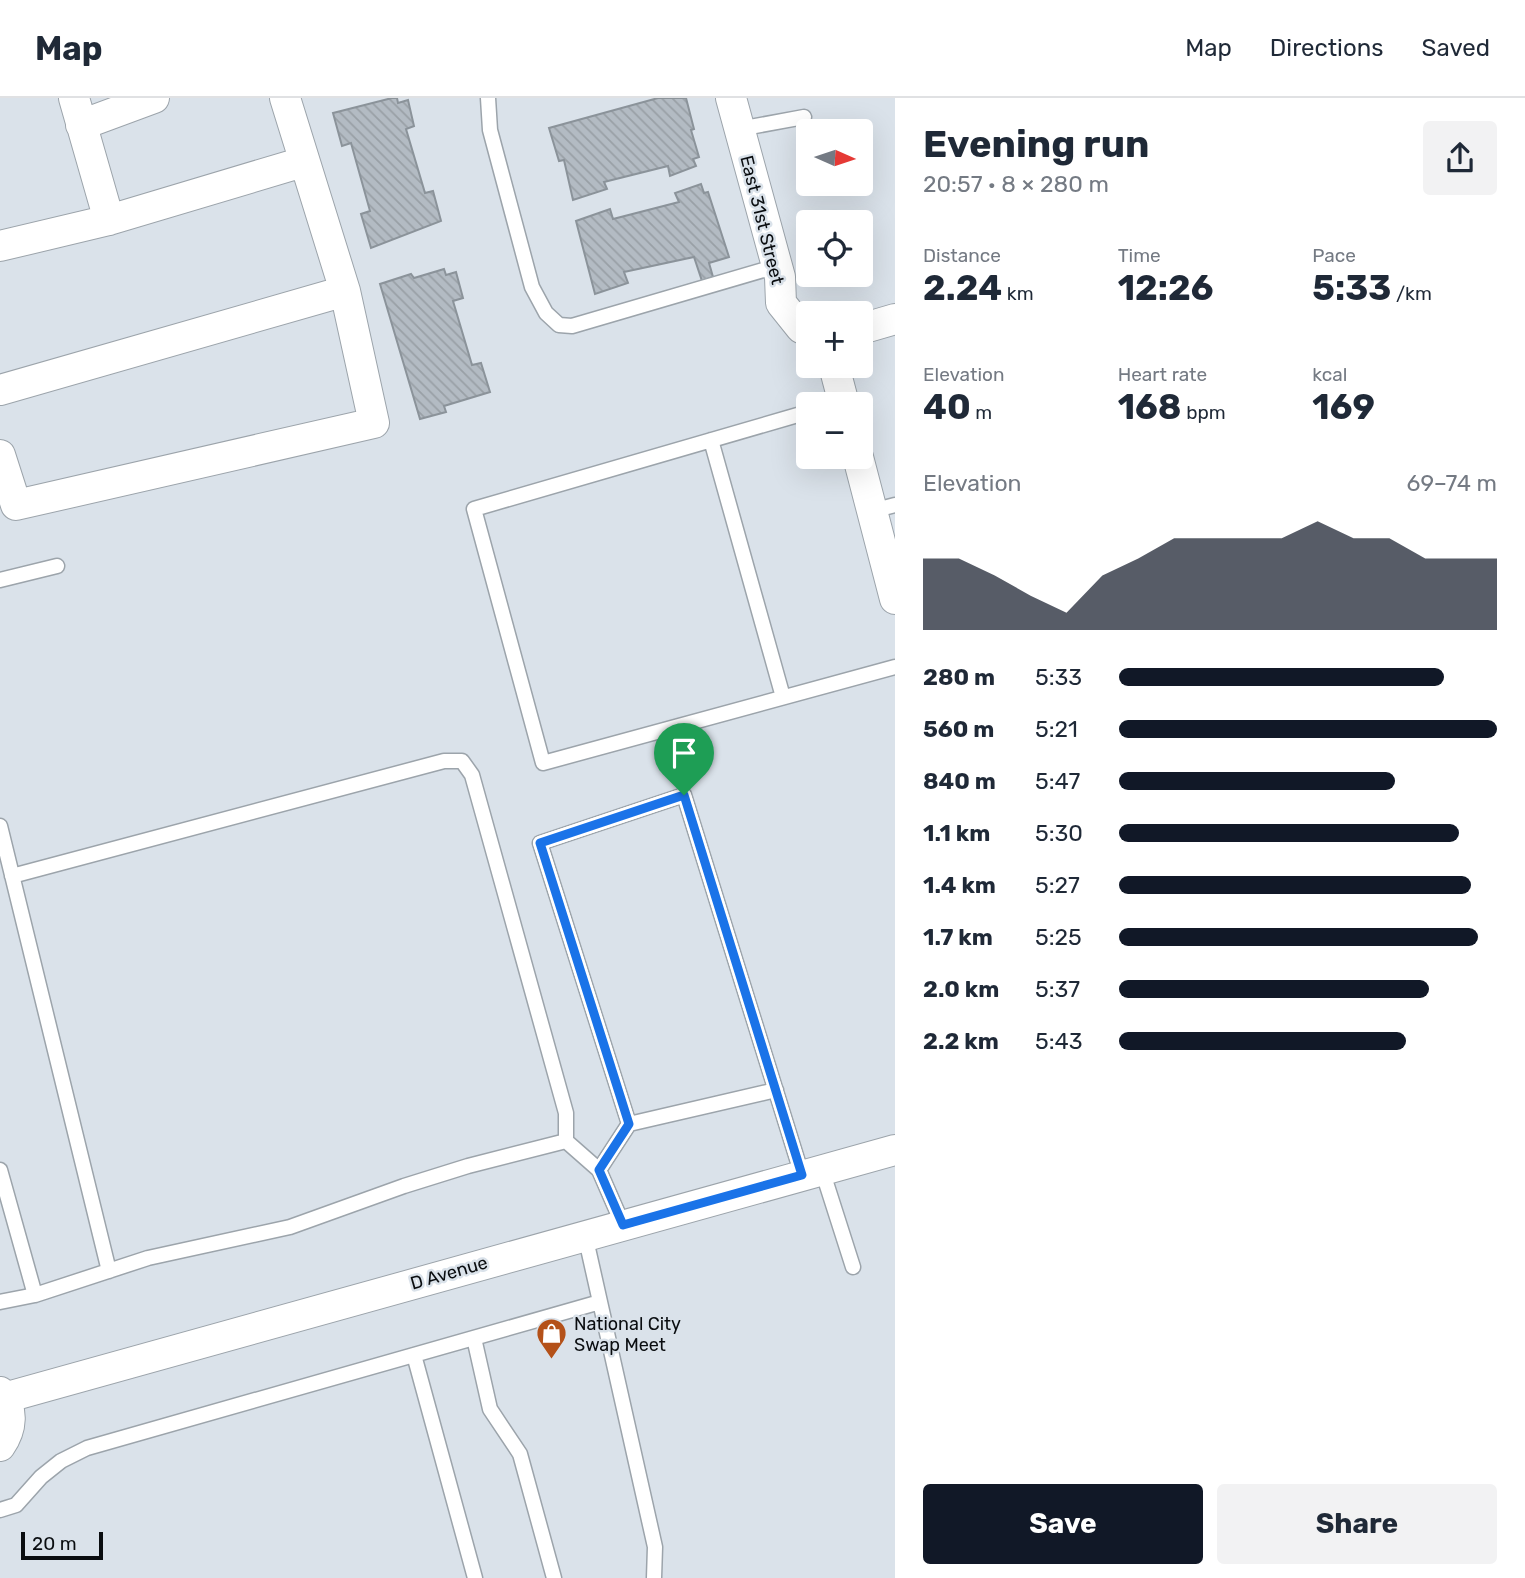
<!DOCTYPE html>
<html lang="en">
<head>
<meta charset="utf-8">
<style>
	body { margin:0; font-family:Rubik,sans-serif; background:#f2f2f3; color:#1f2937; height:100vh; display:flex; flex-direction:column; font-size:26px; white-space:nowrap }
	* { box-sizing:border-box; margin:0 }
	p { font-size:23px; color:#747a83 }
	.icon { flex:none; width:38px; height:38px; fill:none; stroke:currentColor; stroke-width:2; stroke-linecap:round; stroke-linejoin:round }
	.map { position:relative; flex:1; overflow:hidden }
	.side { display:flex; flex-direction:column; background:#fff; width:630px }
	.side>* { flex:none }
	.needle { width:46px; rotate:93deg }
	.controls { position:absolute; left:796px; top:21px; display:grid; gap:14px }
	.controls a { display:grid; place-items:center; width:77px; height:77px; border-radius:7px; background:#fff; box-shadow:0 7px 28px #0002; font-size:35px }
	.scale { position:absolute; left:21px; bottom:18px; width:82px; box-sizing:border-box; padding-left:7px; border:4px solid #0a0d10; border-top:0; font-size:19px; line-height:24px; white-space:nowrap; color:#0a0d10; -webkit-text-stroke:5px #dae2ea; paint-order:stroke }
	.pin { position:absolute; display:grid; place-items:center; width:60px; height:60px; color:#fff; margin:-72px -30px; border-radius:50% 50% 50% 0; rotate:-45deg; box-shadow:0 0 7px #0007 }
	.pin .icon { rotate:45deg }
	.round { display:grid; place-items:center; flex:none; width:74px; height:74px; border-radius:7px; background:#f2f2f3 }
	.head { display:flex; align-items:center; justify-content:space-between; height:119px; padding:0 28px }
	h1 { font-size:38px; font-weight:700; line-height:52px }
	.metrics { display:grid; grid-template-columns:repeat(3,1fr); gap:10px; height:119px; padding:7px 28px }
	.metrics div { display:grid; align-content:center }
	.metrics b { font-size:35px; font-weight:700 }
	.metrics small { font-size:19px; font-weight:400 }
	.metrics p { font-size:19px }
	.chart { height:196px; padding:14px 28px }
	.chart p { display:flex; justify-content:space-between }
	.chart svg { width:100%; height:126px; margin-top:7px; fill:#111827; opacity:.7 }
	.button { display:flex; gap:14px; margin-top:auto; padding:14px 28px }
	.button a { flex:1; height:80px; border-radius:7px; background:#111827; color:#fff; font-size:28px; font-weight:700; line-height:80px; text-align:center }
	.button a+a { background:#f2f2f3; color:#1f2937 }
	ul { padding:0 28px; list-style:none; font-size:23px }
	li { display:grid; grid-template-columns:112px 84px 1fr; align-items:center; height:52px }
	li i { height:18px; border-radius:9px; background:#111827 }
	header { display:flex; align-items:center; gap:42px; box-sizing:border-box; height:98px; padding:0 35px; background:#fff; border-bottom:2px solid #e0e1e3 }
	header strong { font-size:33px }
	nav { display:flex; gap:38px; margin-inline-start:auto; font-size:24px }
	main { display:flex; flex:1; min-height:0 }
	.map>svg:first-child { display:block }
	.building { fill:url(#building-back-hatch); stroke:#8b939a; stroke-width:2 }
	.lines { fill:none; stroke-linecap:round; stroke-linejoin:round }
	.lane-casing { stroke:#9ca4ab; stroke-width:17 }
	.street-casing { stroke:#9ca4ab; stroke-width:32 }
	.lane { stroke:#fff; stroke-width:14 }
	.street { stroke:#fff; stroke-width:30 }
	.route-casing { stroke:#fff; stroke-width:14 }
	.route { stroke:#1a73e8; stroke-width:9 }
	.labels { text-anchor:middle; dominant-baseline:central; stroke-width:5; stroke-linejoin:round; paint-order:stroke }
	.street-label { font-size:18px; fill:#0a0d10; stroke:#dae2ea }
	.poi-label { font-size:18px; fill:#0a0d10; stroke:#dae2ea; text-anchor:start }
</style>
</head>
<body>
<header>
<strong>Map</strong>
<nav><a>Map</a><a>Directions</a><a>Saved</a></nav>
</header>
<main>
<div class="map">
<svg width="895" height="1480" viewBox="0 0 895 1480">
	<defs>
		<pattern id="building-back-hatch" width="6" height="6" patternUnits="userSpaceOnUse" patternTransform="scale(1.75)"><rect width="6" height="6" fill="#b3bbc3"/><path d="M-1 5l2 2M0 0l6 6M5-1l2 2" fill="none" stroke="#99a0a6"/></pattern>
	</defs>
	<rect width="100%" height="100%" fill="#dae2ea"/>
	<!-- building -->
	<path class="building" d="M392 0H397L398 5 408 2 414 28 406 31 425 95 433 93 441 123 371 150 361 116 370 113 351 45 342 48 333 15Z
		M658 0H686L694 31 691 32 699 59 693 61 696 68 670 78 668 68 604 84 607 91 573 102 564 62 559 63 549 30Z
		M701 86 704 95 708 94 729 159 709 165 713 179 702 183 694 159 624 174 628 185 595 196 576 123 610 111 613 121 679 104 675 95Z
		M444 171 446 177 456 174 463 200 453 203 472 267 481 265 490 294 444 308 446 314 420 321 380 186 411 176 414 180Z"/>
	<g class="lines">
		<defs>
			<path id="lane" d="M488 0 490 32 532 189 546 215 559 227 572 228 777 168
				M739 31 804 19
				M808 314 474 411 543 665 895 569
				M711 342 783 599
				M872 413 895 407
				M0 482 57 468
				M0 728 109 1173
				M12 778 444 663H462L472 677 566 1015V1043L599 1072
				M629 1026 776 992
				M0 1072 35 1197
				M822 1072 853 1169
				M623 1127 599 1072 629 1026 540 745 684 697 802 1077
				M585 1137 655 1449 654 1480
				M0 1204 35 1197 148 1160 290 1129 404 1088 468 1068 566 1043
				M474 1240 490 1311 520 1356 554 1480
				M414 1257 475 1480
				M0 1412 16 1407 41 1379 61 1363 87 1350 600 1204"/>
			<path id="street" d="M74 0 109 122
				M731 0 780 179 781 205 801 230 808 233
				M81 27 154 0
				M0 148 109 122 303 64
				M861 231 895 221
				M834 268 844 306
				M0 292 345 193
				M0 357 16 407 374 325 345 193 285 0
				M858 359 895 501
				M0 1294C14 1311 12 1331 0 1348
				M4 1300 895 1052"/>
		</defs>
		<!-- lane casing -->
		<use href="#lane" class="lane-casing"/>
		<!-- street casing -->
		<use href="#street" class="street-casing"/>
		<!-- lane -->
		<use href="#lane" class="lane"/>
		<!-- street -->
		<use href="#street" class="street"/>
	</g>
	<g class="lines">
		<defs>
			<path id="route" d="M684 697 802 1077 623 1127 599 1072 629 1026 540 745Z"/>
		</defs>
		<!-- route casing -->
		<use href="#route" class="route-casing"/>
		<!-- route -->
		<use href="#route" class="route"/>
	</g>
	<!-- icons -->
	<defs>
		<symbol id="shop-pin" viewBox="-11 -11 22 30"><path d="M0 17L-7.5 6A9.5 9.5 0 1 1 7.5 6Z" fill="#b45119" stroke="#dae2ea"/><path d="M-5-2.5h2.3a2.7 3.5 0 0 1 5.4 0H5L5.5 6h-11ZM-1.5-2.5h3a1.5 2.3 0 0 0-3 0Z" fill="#fff"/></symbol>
	</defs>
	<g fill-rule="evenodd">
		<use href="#shop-pin" x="534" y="1218" width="35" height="47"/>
	</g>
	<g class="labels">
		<!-- street labels -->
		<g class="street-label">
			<text transform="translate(762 122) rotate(76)">East 31st Street</text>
			<text transform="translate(449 1175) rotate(-16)">D Avenue</text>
		</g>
		<!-- poi labels -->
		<g class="poi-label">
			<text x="574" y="1226">National City<tspan x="574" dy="21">Swap Meet</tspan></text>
		</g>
	</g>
</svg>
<div class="controls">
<a><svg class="needle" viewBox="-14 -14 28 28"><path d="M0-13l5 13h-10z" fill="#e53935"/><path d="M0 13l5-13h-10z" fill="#747a83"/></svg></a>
<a><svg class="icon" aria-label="locate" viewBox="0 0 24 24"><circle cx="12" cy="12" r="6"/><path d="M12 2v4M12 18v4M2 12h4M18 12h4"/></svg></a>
<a>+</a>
<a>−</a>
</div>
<div class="scale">20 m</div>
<div class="pin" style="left:684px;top:697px;background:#1e9e55"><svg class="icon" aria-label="arrive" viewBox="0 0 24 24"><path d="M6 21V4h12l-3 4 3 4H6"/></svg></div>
</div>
<section class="side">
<div class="head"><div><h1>Evening run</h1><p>20:57 · 8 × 280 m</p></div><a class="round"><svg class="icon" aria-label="share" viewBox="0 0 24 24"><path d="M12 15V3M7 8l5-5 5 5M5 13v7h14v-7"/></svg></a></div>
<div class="metrics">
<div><p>Distance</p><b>2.24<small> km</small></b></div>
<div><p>Time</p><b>12:26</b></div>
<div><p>Pace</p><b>5:33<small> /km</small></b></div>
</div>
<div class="metrics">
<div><p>Elevation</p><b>40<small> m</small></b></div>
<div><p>Heart rate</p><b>168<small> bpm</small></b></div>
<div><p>kcal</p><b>169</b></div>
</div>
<div class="chart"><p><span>Elevation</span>69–74 m</p>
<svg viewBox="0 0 160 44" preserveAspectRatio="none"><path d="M0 44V19L10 19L20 25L30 32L40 38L50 25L60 19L70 12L80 12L90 12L100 12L110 6L120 12L130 12L140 19L150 19L160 19V44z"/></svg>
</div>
<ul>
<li><b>280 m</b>5:33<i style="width:86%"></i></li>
<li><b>560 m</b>5:21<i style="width:100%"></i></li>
<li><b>840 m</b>5:47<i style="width:73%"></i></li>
<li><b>1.1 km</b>5:30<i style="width:90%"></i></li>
<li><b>1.4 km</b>5:27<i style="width:93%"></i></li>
<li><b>1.7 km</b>5:25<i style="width:95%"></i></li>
<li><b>2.0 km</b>5:37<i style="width:82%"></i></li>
<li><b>2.2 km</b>5:43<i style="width:76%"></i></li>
</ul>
<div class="button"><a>Save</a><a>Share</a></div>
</section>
</main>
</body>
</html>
